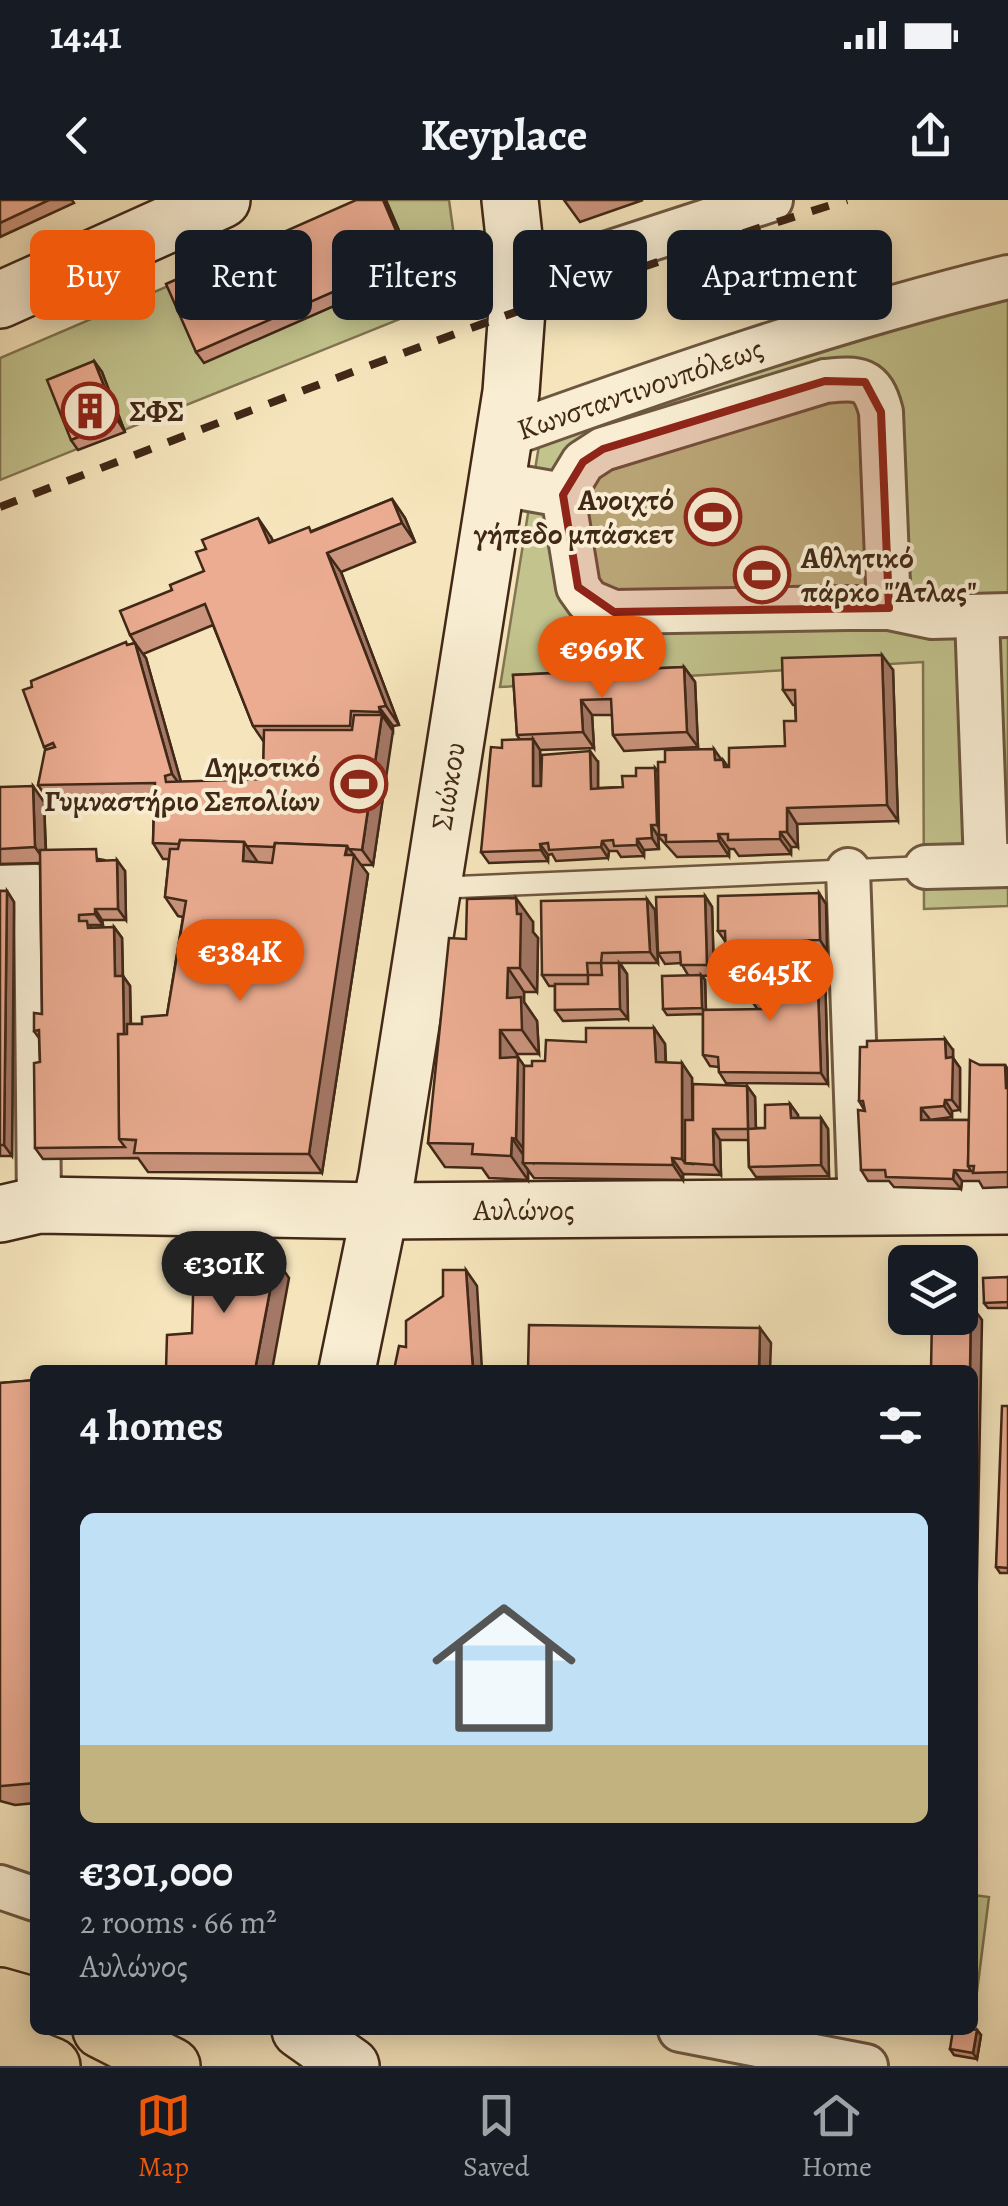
<!DOCTYPE html>
<meta charset="utf-8">
<style>
body{margin:0;font-family:Alegreya,serif;background:#242831;color:#f1f3f6;height:100vh;display:flex;flex-direction:column;font-size:38px;white-space:nowrap}
*{box-sizing:border-box;margin:0}
p{font-size:32px;color:#9ea1a6}
.icon{flex:none;width:55px;height:55px;fill:none;stroke:currentColor;stroke-width:2;stroke-linecap:round;stroke-linejoin:round}
.map{position:relative;flex:1;overflow:hidden}
.side{position:absolute;left:30px;top:1165px;width:948px;height:670px;display:flex;flex-direction:column;background:#171b24;border-radius:15px;box-shadow:0 5px 25px #0003}
.side>*{flex:none}
.top-card{position:absolute;left:30px;top:30px;width:950px;height:90px;display:flex;gap:20px}
.fabs{position:absolute;left:888px;top:1045px;display:grid;gap:20px}
.fabs a{display:grid;place-items:center;width:90px;height:90px;border-radius:15px;background:#171b24;box-shadow:0 5px 25px #0003;font-size:50px}
.price{position:absolute;translate:-50% -85px;padding:0 22px;border-radius:35px;background:#ea580c;color:#fff;font-size:32px;line-height:65px;filter:drop-shadow(0 2px 5px #0008)}
.price::after{content:'';position:absolute;left:50%;top:60px;width:30px;height:22px;margin-left:-15px;background:inherit;clip-path:polygon(0 0,100% 0,50% 100%)}
.price.selected{background:#222;color:#fff}
ul{padding:0;list-style:none}
li{display:grid;align-content:center;gap:20px;height:530px;padding:0 50px}
li+li{border-top:2px solid #363941}
li span{display:grid;place-items:center;height:310px;border-radius:15px;color:#555}
li>.icon{margin-inline-start:auto}
span .icon{width:180px;height:180px;fill:#fffc;stroke-width:1}
li b{font-size:42px}
h2{display:flex;justify-content:space-between;align-items:center;height:120px;padding:0 50px;font-size:42px}
.pill{padding:0 35px;border-radius:15px;background:#171b24;box-shadow:0 5px 25px #0003;font-size:35px;line-height:90px}
.pill.selected{background:#ea580c;color:#fff}
.status{display:flex;justify-content:space-between;align-items:center;height:70px;padding:0 50px;background:#171b24;direction:ltr}
.status svg{height:28px;fill:currentColor}
header{display:flex;justify-content:space-between;align-items:center;height:130px;padding:0 50px;background:#171b24;font-size:45px;font-weight:600}
.tab-bar{display:flex;justify-content:space-around;align-items:center;height:140px;border-top:2px solid #363941;background:#171b24;font-size:28px;color:#9ea1a6}
.tab-bar a{display:grid;justify-items:center;gap:5px}
.tab-bar .selected{color:#ea580c}
.map>svg:first-child{display:block}
.green{fill:#c2c38d;stroke:#827652;stroke-width:2.5}
.lines{fill:none;stroke-linecap:round;stroke-linejoin:round}
.lane-casing{stroke:#6e5740;stroke-width:25}
.street-casing{stroke:#6e5740;stroke-width:48}
.secondary-casing{stroke:#412817;stroke-width:60}
.highway-casing{stroke:#412817;stroke-width:60}
.lane{stroke:#f9eed3;stroke-width:20}
.street{stroke:#f9eed3;stroke-width:42}
.secondary{stroke:#f9eed3;stroke-width:55}
.highway{stroke:#f6e5bc;stroke-width:55}
.rail{stroke:#412817;stroke-width:8;stroke-dasharray:18 18;stroke-linecap:butt}
.wall{fill:#ca947d;stroke:#412817;stroke-width:2.5;fill-rule:evenodd}
.shaded-wall{fill:#a47866;stroke:#412817;stroke-width:2.5}
.building{fill:#ebac91;stroke:#412817;stroke-width:2.5}
.marked{fill:#8f2418;fill-opacity:0.2;stroke:#8f2418;stroke-width:8;stroke-linejoin:round}
.labels{text-anchor:middle;stroke-width:8;stroke-linejoin:round;paint-order:stroke}
.street-label{font-size:30px;fill:#412817;stroke:#f9eed3}
.poi-label{font-size:30px;font-weight:bold;fill:#412817;stroke:#f9eed3;text-anchor:start}
</style>
<div class="status"><b>14:41</b><svg viewBox="0 0 49 12"><path d="M0 12V9h3v3zM5 12V6h3v6zM10 12V3h3v9zM15 12V0h3v12zM26 1h20v11H26zM47 4h2v5h-2z"/></svg></div>
<header><svg class="icon" aria-label="back" viewBox="0 0 24 24"><path d="M15 5l-7 7 7 7"/></svg>Keyplace<svg class="icon" aria-label="share" viewBox="0 0 24 24"><path d="M12 15V3M7 8l5-5 5 5M5 13v7h14v-7"/></svg></header>
<div class="map">
<svg width="1008" height="1866" viewBox="0 0 1008 1866">
<rect width="100%" height="100%" fill="#f6e5bc"/>
<filter id="stains"><feTurbulence type="fractalNoise" baseFrequency=".002" numOctaves="4"/><feColorMatrix values="0 0 0 0 .2 0 0 0 0 .09 0 0 0 0 .02 0 0 0 .5 -.17"/></filter>
<radialGradient id="worn" r=".72"><stop offset=".6" stop-color="#630" stop-opacity="0"/><stop offset="1" stop-color="#630" stop-opacity=".3"/></radialGradient>
<g class="green">
<polygon points="369,0 449,0 462,94 0,280 0,158"/>
<polygon points="1008,95 1008,706 924,709 923,462 500,487 540,239"/>
<polygon points="973,1695 989,1697 973,1823 972,1695"/>
</g>
<g class="lines">
<g class="lane-casing">
<polyline id="lane" points="434,688 926,667"/>
</g>
<g class="street-casing">
<g id="street">
<polyline points="519,82 771,0"/>
<path d="M502,237C669,177 836,119 1008,77"/>
<polyline points="495,283 563,295 578,387 588,401 614,412 847,408 889,408 932,417 1008,415"/>
<path d="M563,295L583,262L603,249L825,181C858,178 872,176 881,212L889,408"/>
<polyline points="977,416 986,665"/>
<polyline points="926,667 1008,665"/>
<polyline points="848,670 860,1009"/>
<polyline points="0,687 36,686 39,1005"/>
<polyline points="0,1687 35,1699"/>
<polyline points="680,1830 866,1866"/>
</g>
</g>
<g class="secondary-casing">
<g id="secondary">
<polyline points="0,100 222,0"/>
<polyline points="0,1014 39,1005 380,1011 1008,1006"/>
<polyline points="347,1170 387,976 511,192 519,82 510,0"/>
<polyline points="300,1830 351,1866"/>
</g>
</g>
<g class="highway-casing">
<g id="highway">
<polyline points="0,1796 35,1806"/>
<polyline points="101,1830 172,1866"/>
<polyline points="0,1845 52,1866"/>
</g>
</g>
<use href="#lane" class="lane"/>
<use href="#street" class="street"/>
<use href="#secondary" class="secondary"/>
<use href="#highway" class="highway"/>
<path class="rail" d="M0,307C280,199 561,89 847,0"/>
</g>
<g class="wall">
<polygon points="0,0 72,0 74,3 0,37"/>
<polygon points="386,0 416,70 204,163 196,152"/>
<polygon points="564,0 643,0 580,22"/>
<polygon points="94,161 102,172 125,232 78,250 71,240"/>
<path d="M392,299L405,318L415,342L341,372L399,525L393,526L373,665H361L368,674L322,973L148,972L138,958L43,959L35,948L40,862L39,838L34,831L42,814L40,663L0,664V587L44,602L46,650L104,660L125,671L126,720H102L103,725H90L92,728L114,727L122,738L123,776L130,786L131,824H142L167,815L183,717L178,716L165,697L169,659H163L153,643L154,598L49,601L38,585L47,550L44,547L128,445L135,443L130,435L172,390L271,337L273,341L312,331ZM213,425L253,526L264,542L263,579L181,582L146,458L143,454Z"/>
<polygon points="684,467 695,482 698,547 624,551 613,535 612,515 592,515 594,548 540,550 541,586 598,562 598,588 623,587 636,576 655,568 658,572 723,560 728,567 785,546 796,521 795,505 793,505 783,490 893,470 898,621 797,624 798,647 791,647 791,654 739,656 734,649 729,649 729,656 677,657 658,636 659,649 644,650 644,656 621,657 617,651 609,651 608,658 556,661 552,654 548,655 548,661 489,663 481,652 502,548 520,540 517,535 513,475"/>
<polygon points="0,691 7,691 14,702 12,956 0,956"/>
<polygon points="705,696 712,707 714,775 702,776 705,780 706,810 758,810 752,801 751,768 733,768 726,758 725,741 718,731 826,704 827,751 766,752 767,762 825,772 828,884 726,883 719,872 719,867 710,866 703,855 703,814 667,815 663,809 688,775 681,763 665,764 658,753"/>
<polygon points="655,710 658,763 620,763 627,774 628,819 563,821 555,810 555,786 549,786 542,775"/>
<polygon points="533,722 533,732 538,738 537,792 524,792 524,802 537,821 539,854 517,854 517,857 524,866 532,866 545,861 586,842 654,828 665,844 666,862 692,878 692,920 747,886 755,897 756,928 765,928 790,904 798,915 798,918 821,918 828,929 829,976 756,977 749,967 748,940 720,940 721,975 683,974 683,980 534,978 528,970 528,980 489,978 482,968 445,967 428,943 466,739"/>
<polygon points="953,850 953,858 960,868 960,910 952,911 952,917 929,920 969,920 980,865 1005,865 1008,870 1008,987 983,988 979,981 962,981 961,989 894,987 889,981 868,981 861,970 865,911 859,901"/>
<polygon points="1008,1077 1008,1108 988,1108 984,1103"/>
<polygon points="35,1180 35,1603 15,1605 0,1601 0,1183"/>
<polygon points="1008,1206 1008,1373 1000,1373 996,1367"/>
<polygon points="977,1830 981,1835 977,1859 954,1855 950,1849"/>
</g>
<g class="shaded-wall">
<polygon points="383,0 386,1 416,70 408,59"/>
<polygon points="94,161 102,172 125,232 118,221"/>
<polygon points="392,299 405,318 415,342 402,323"/>
<polygon points="258,318 271,337 282,362 269,343"/>
<polygon points="327,353 341,372 399,525 386,506"/>
<polygon points="135,443 146,458 183,589 172,574"/>
<polygon points="882,455 893,470 898,621 887,605"/>
<polygon points="684,467 695,482 698,547 687,532"/>
<polygon points="581,500 592,515 594,548 583,532"/>
<polygon points="379,507 393,526 393,531 380,512"/>
<polygon points="382,515 393,531 373,665 362,650"/>
<polygon points="533,539 540,550 541,597 533,586"/>
<polygon points="714,549 723,562 723,560 734,575 715,560"/>
<polygon points="590,551 598,562 598,600 591,589"/>
<polygon points="655,568 662,578 665,636 657,625"/>
<polygon points="33,586 44,602 46,663 35,647"/>
<polygon points="787,608 797,624 798,647 787,632"/>
<polygon points="651,625 658,636 659,649 652,638"/>
<polygon points="780,632 791,647 791,654 780,639"/>
<polygon points="718,634 729,649 729,656 719,641"/>
<polygon points="637,639 644,650 644,656 637,645"/>
<polygon points="602,641 609,651 608,658 601,647"/>
<polygon points="244,642 257,661 256,680 243,661"/>
<polygon points="540,644 548,655 548,661 541,650"/>
<polygon points="347,646 368,674 322,973 309,954"/>
<polygon points="117,660 125,671 126,720 118,709"/>
<polygon points="7,691 14,702 12,956 4,945"/>
<polygon points="819,693 826,704 827,751 820,740"/>
<polygon points="705,696 712,707 714,775 707,765"/>
<polygon points="516,698 533,722 533,732 538,738 537,792 520,768"/>
<polygon points="647,699 655,710 658,763 650,752"/>
<polygon points="95,709 102,720 103,725 95,714"/>
<polygon points="114,727 122,738 123,787 115,776"/>
<polygon points="759,741 766,752 767,768 759,757"/>
<polygon points="817,761 825,772 828,884 821,873"/>
<polygon points="619,763 627,774 628,819 620,809"/>
<polygon points="508,768 524,792 524,802 537,821 539,854 522,830 507,798"/>
<polygon points="701,775 705,780 706,814 702,808"/>
<polygon points="123,776 130,786 132,940 125,939"/>
<polygon points="654,828 665,844 666,878 656,862"/>
<polygon points="500,830 517,854 517,882 500,858"/>
<polygon points="945,839 953,850 953,858 960,868 960,910 952,900 946,858"/>
<polygon points="518,857 535,881 533,962 516,939"/>
<polygon points="682,863 692,878 693,964 685,963 682,959"/>
<polygon points="1005,865 1008,870 1008,891 1006,888"/>
<polygon points="747,886 755,897 756,939 748,929"/>
<polygon points="945,900 952,911 952,917 944,906"/>
<polygon points="790,904 798,915 798,929 791,918"/>
<polygon points="921,908 929,918 928,930 921,920"/>
<polygon points="821,918 828,929 829,976 821,965"/>
<polygon points="713,929 720,940 721,975 714,965"/>
<polygon points="512,938 528,962 523,963 528,970 528,980 511,956"/>
<polygon points="672,958 683,974 683,980 673,965"/>
<polygon points="954,970 962,981 961,989 953,979"/>
<polygon points="276,1059 289,1078 272,1170 255,1170"/>
<polygon points="466,1070 477,1086 482,1170 473,1170"/>
<polygon points="971,1105 982,1120 972,1627 972,1170 970,1170"/>
<polygon points="760,1128 771,1143 770,1170 759,1170"/>
<polygon points="977,1830 981,1835 977,1859 973,1853"/>
</g>
<g class="building">
<polygon points="0,0 49,0 0,23"/>
<polygon points="356,0 383,0 408,59 196,152 166,84"/>
<polygon points="94,161 118,221 71,240 47,180"/>
<polygon points="392,299 402,323 327,353 386,506 379,507 380,512 351,511 350,526 253,526 205,404 130,435 120,411 172,390 170,385 204,371 196,352 206,349 202,340 258,318 269,343 309,327 311,332"/>
<polygon points="126,442 127,445 135,443 172,574 165,576 166,582 263,579 264,530 352,530 354,515 382,515 362,650 349,649 347,646 275,643 274,647 247,646 244,642 180,640 179,644 153,643 155,583 38,585 45,550 55,547 53,543 44,547 23,490 32,487 31,481"/>
<polygon points="882,455 887,605 787,608 787,632 780,632 780,639 728,640 728,634 718,634 719,641 666,642 666,635 659,635 658,562 665,562 665,550 714,549 715,560 723,560 724,567 729,567 729,548 785,546 784,521 796,521 795,490 783,490 782,458"/>
<polygon points="684,467 687,532 613,535 611,499 581,500 583,532 517,535 513,475"/>
<polygon points="533,539 533,586 541,586 542,555 590,551 591,589 623,587 622,576 636,576 636,568 655,568 657,625 651,625 652,638 637,639 637,645 614,646 613,640 602,641 601,647 549,650 548,643 540,644 541,650 481,652 491,547 502,548 502,540"/>
<polygon points="33,586 35,647 0,649 0,587"/>
<polygon points="180,640 244,642 243,661 272,663 275,643 347,646 345,655 354,655 309,954 134,953 136,940 119,939 118,834 127,834 127,824 142,824 142,817 167,815 186,701 165,697 170,649 178,649"/>
<polygon points="96,649 97,661 117,660 118,709 95,709 95,714 79,715 79,721 87,721 88,728 114,727 115,776 123,776 124,834 118,834 119,939 125,947 35,948 34,863 40,862 39,830 34,831 34,813 42,814 40,650"/>
<polygon points="0,691 7,691 4,945 0,945"/>
<polygon points="819,693 820,740 759,741 759,757 726,758 725,731 718,731 718,696"/>
<polygon points="705,696 707,765 681,765 680,752 658,753 656,697"/>
<polygon points="516,698 517,714 521,714 520,768 508,768 507,798 521,797 522,830 500,830 500,858 518,857 516,939 512,938 511,956 472,954 473,944 428,943 449,738 466,739 467,699"/>
<polygon points="647,699 650,752 602,753 601,763 587,763 588,775 602,775 601,763 619,763 620,809 555,810 555,784 588,784 588,775 542,775 541,701"/>
<polygon points="817,761 821,873 719,872 718,857 703,855 703,810 771,809 770,801 752,801 751,762"/>
<polygon points="701,775 702,808 663,809 662,776"/>
<polygon points="586,828 654,828 656,862 682,863 682,959 672,958 673,965 523,963 524,866 532,866 532,861 545,861 546,840 586,842"/>
<polygon points="945,839 946,858 953,857 952,900 945,900 944,906 921,908 921,920 969,920 968,966 971,971 954,970 953,979 886,977 885,970 861,970 858,910 865,911 863,901 859,901 860,847 867,847 867,841"/>
<polygon points="970,860 980,865 1005,865 1006,888 1008,888 1008,972 973,973 974,966 968,966"/>
<polygon points="693,884 747,886 748,929 713,929 714,965 685,963 685,920 693,920"/>
<polygon points="790,904 791,918 821,918 821,965 749,967 748,929 765,928 765,905"/>
<polygon points="276,1059 255,1170 159,1170 166,1169 167,1135 192,1133 194,1060"/>
<polygon points="443,1070 466,1070 473,1170 394,1170 399,1146 406,1147 406,1121 443,1096"/>
<polygon points="1008,1077 1008,1102 984,1103 983,1078"/>
<polygon points="960,1104 971,1105 970,1170 931,1170 932,1118 960,1118"/>
<polygon points="529,1125 760,1128 759,1170 528,1170"/>
<polygon points="35,1180 35,1583 2,1586 0,1586 0,1183"/>
<polygon points="1002,1206 1008,1206 1008,1368 996,1367"/>
<polygon points="972,1829 977,1830 973,1853 950,1849 953,1830"/>
</g>
<path class="marked" d="M825,181L865,182L881,212L889,408L614,412L578,387L563,295L583,262L603,249Z"/>
<defs>
<g id="building-ring" transform="scale(2.875)"><circle r="9.5" fill="#f9eed3" stroke="#8f2418" stroke-width="1.5"/><path d="M-4-6H4V6H1V3H-1V6H-4ZM-2.5-4.3h1.7v1.8h-1.7ZM.8-4.3h1.7v1.8H.8ZM-2.5-1h1.7V.8h-1.7ZM.8-1h1.7V.8H.8Z" fill="#8f2418"/></g>
<g id="stadium-ring" transform="scale(2.875)"><circle r="9.5" fill="#f9eed3" stroke="#8f2418" stroke-width="1.5"/><path d="M0-5a6.5 5 0 1 0 0 10a6.5 5 0 1 0 0-10ZM-3.5-1.8h7v3.6h-7Z" fill="#8f2418"/></g>
</defs>
<g fill-rule="evenodd">
<use href="#building-ring" x="90" y="211"/>
<use href="#stadium-ring" x="713" y="317"/>
<use href="#stadium-ring" x="762" y="375"/>
<use href="#stadium-ring" x="359" y="584"/>
</g>
<g class="labels">
<g class="street-label">
<text transform="translate(640 189) rotate(-19)" y="10">Κωνσταντινουπόλεως</text>
<text transform="translate(448 586) rotate(-81)" y="10">Σιώκου</text>
<text x="524" y="1020">Αυλώνος</text>
</g>
<g class="poi-label">
<text x="129" y="221">ΣΦΣ</text>
<text x="674" y="310" text-anchor="end">Ανοιχτό<tspan x="674" dy="34">γήπεδο μπάσκετ</tspan></text>
<text x="801" y="368">Αθλητικό<tspan x="801" dy="34">πάρκο "Άτλας"</tspan></text>
<text x="320" y="577" text-anchor="end">Δημοτικό<tspan x="320" dy="34">Γυμναστήριο Σεπολίων</tspan></text>
</g>
</g>
<rect width="100%" height="100%" filter="url(#stains)"/>
<rect width="100%" height="100%" fill="url(#worn)"/>
</svg>
<div class="fabs">
<a><svg class="icon" aria-label="layers" viewBox="0 0 24 24"><path d="M12 4l9 5-9 5-9-5zM3 14l9 5 9-5"/></svg></a>
</div>
<b class="price" style="left:602px;top:501px">€969K</b>
<b class="price" style="left:240px;top:804px">€384K</b>
<b class="price" style="left:770px;top:824px">€645K</b>
<b class="price selected" style="left:224px;top:1116px">€301K</b>
<div class="top-card">
<a class="pill selected">Buy</a>
<a class="pill">Rent</a>
<a class="pill">Filters</a>
<a class="pill">New</a>
<a class="pill">Apartment</a>
</div>
<section class="side">
<h2>4 homes<svg class="icon" aria-label="filters" viewBox="0 0 24 24"><path d="M4 7h16M4 17h16"/><circle cx="9" cy="7" r="2"/><circle cx="15" cy="17" r="2"/></svg></h2>
<ul>
<li><span style="background:linear-gradient(#bfe0f5 75%,#c2b280 0)"><svg class="icon" aria-label="home" viewBox="0 0 24 24"><path d="M3 11l9-7 9 7M6 9v11h12V9"/></svg></span><div><b>€301,000</b><p>2 rooms · 66 m²</p><p>Αυλώνος</p></div></li>
</ul>
</section>
</div>
<nav class="tab-bar">
<a class="selected"><svg class="icon" aria-label="map" viewBox="0 0 24 24"><path d="M3 6l6-2 6 2 6-2v14l-6 2-6-2-6 2zM9 4v14M15 6v14"/></svg>Map</a>
<a><svg class="icon" aria-label="saved" viewBox="0 0 24 24"><path d="M7 4h10v16l-5-4-5 4z"/></svg>Saved</a>
<a><svg class="icon" aria-label="home" viewBox="0 0 24 24"><path d="M3 11l9-7 9 7M6 9v11h12V9"/></svg>Home</a>
</nav>
